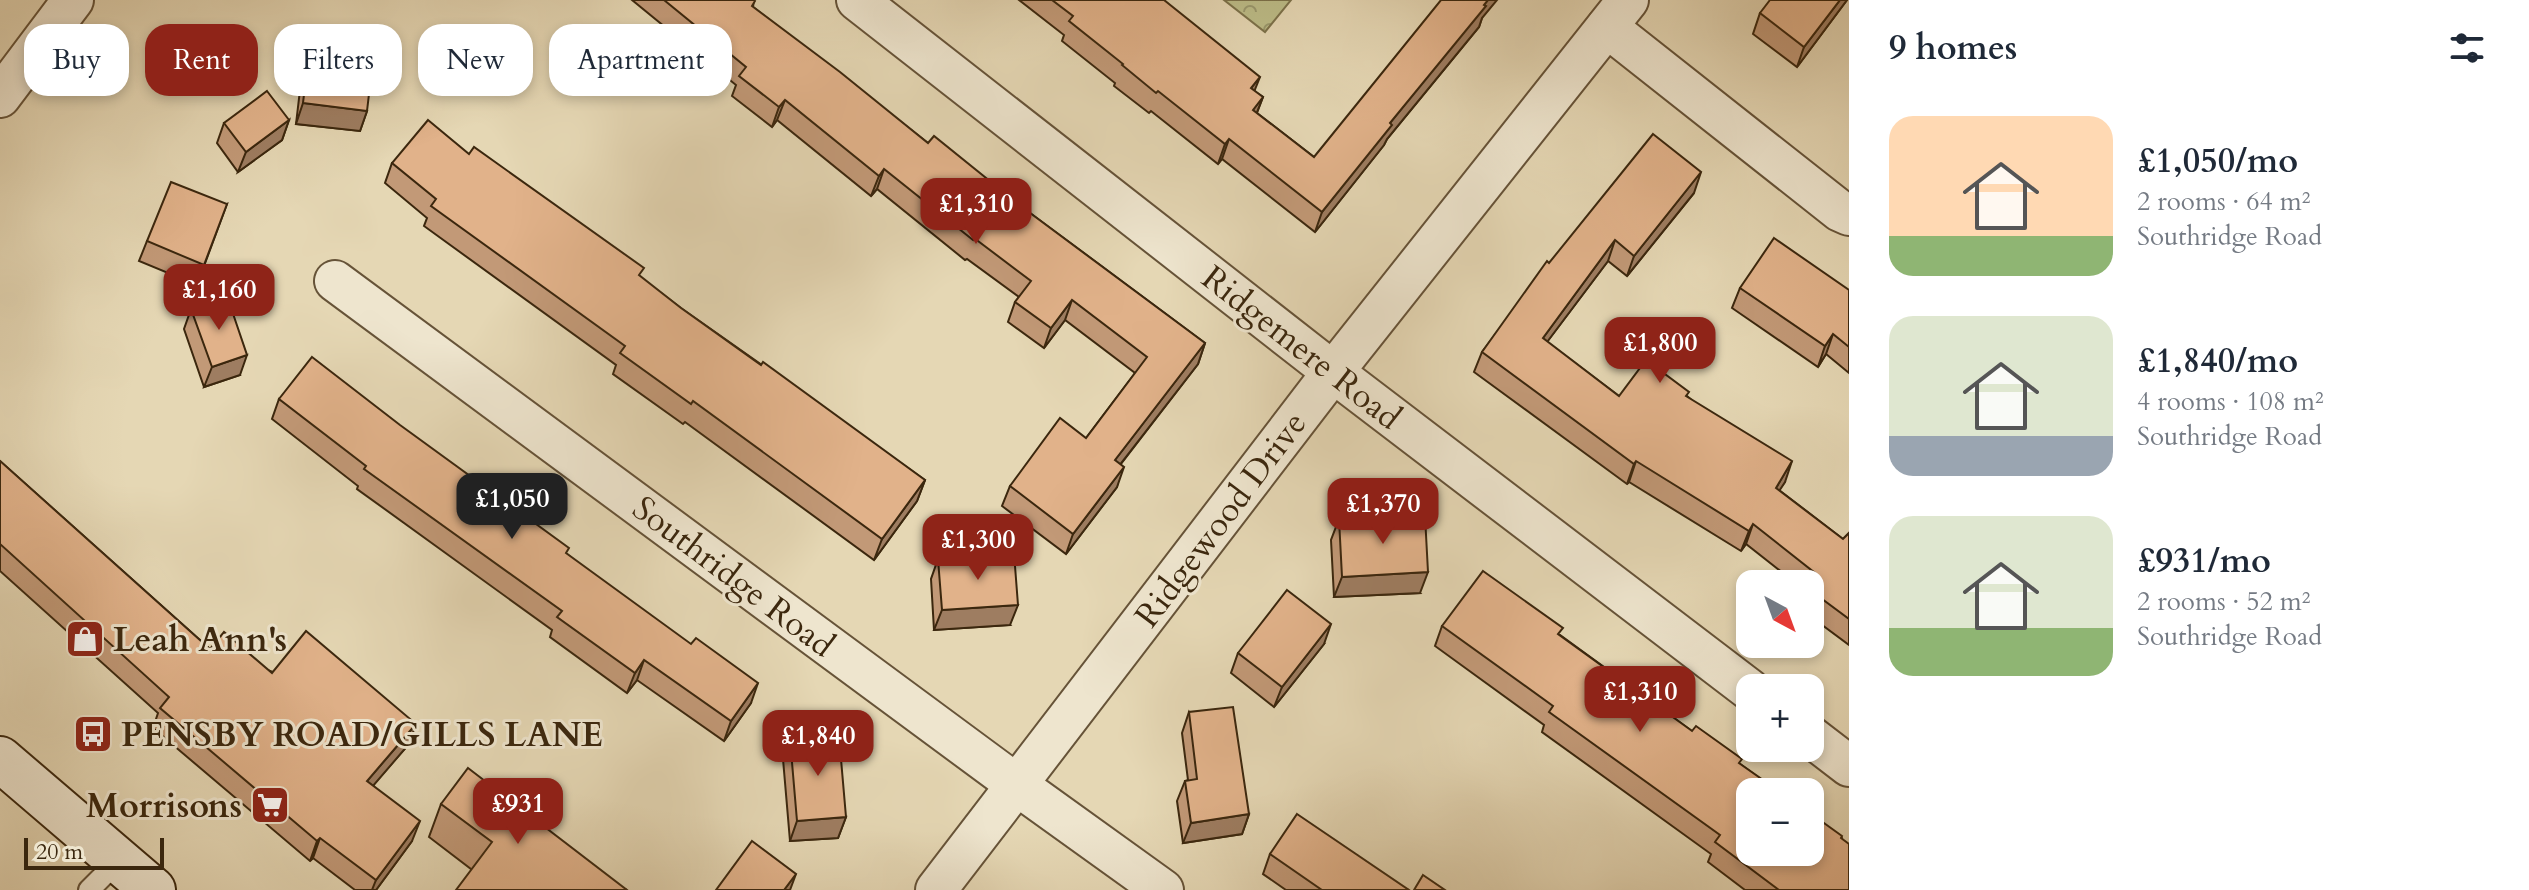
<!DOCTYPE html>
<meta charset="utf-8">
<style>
body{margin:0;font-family:Cardo,serif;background:#f2f2f3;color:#1f2937;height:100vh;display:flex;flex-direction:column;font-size:30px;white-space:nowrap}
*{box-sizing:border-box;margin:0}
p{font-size:26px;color:#747a83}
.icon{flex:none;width:44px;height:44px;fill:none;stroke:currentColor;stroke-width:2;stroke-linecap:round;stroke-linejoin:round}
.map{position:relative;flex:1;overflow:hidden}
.details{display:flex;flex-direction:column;background:#fff;width:680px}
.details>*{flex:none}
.guide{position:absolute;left:24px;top:24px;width:760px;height:72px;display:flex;gap:16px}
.needle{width:52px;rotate:139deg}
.buttons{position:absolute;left:1736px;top:570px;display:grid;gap:16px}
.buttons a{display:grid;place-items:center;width:88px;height:88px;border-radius:16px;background:#fff;box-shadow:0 4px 12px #0003;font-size:40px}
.scale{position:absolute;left:24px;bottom:20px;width:140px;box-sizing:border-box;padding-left:8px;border:4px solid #3b270e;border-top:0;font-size:22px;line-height:28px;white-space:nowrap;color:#3b270e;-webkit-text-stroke:6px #eee5ce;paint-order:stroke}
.price{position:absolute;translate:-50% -68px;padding:0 18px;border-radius:16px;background:#8f2418;color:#fff;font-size:26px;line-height:52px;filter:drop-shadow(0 2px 4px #0008)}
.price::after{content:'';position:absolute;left:50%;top:48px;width:24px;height:18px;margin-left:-12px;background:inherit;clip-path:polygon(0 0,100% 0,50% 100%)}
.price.on{background:#222;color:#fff}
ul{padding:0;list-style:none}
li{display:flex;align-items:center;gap:24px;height:200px;padding:0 40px}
li span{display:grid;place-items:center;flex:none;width:224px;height:160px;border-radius:24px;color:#555}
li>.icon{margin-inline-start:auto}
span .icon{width:96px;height:96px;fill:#fffc;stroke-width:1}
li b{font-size:34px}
h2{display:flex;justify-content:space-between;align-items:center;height:96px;padding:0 40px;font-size:34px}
.chip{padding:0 28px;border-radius:24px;background:#fff;box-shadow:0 4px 12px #0003;font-size:28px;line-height:72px}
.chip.on{background:#8f2418;color:#fff}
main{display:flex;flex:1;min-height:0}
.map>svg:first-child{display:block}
.park{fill:url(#park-crowns);stroke:#7c724b;stroke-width:2}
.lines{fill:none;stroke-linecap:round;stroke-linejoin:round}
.lane-casing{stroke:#665338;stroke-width:24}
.street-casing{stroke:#665338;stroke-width:44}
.secondary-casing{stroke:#3b270e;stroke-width:48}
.lane{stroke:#eee5ce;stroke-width:20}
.street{stroke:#eee5ce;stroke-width:40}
.secondary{stroke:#eee5ce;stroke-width:44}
.wall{fill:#c29977;stroke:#3b270e;stroke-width:2}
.shaded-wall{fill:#9e7d61;stroke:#3b270e;stroke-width:2}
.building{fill:#e1b28a;stroke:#3b270e;stroke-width:2}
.labels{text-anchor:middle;stroke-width:6;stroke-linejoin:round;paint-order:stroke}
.street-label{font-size:34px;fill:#3b270e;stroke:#eee5ce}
.poi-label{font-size:34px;font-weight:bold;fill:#3b270e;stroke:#eee5ce;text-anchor:start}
</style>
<main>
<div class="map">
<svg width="1849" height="890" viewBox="0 0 1849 890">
<defs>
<pattern id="park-crowns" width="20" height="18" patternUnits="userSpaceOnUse" patternTransform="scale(2)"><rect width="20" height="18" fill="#bcbc88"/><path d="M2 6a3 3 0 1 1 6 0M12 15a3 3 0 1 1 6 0" fill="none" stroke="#9a996e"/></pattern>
</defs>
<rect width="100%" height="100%" fill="#e5d7b4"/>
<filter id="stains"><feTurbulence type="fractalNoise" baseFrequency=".0025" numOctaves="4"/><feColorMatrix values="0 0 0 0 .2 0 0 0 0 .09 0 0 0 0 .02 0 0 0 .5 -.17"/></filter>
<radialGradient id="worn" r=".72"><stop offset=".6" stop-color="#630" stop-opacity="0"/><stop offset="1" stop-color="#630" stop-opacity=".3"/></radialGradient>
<polygon class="park" points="1224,0 1291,0 1265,32"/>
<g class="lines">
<g class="lane-casing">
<polyline id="lane" points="89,890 118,861"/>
</g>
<g class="street-casing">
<g id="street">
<polyline points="857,0 1333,372 1750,690"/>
<polyline points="1607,27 1840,211 1849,215"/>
<polyline points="0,97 73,0"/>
<polyline points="335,281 1017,785 1163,890"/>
<polyline points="1810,736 1849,766"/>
<polyline points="936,890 1333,372 1628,0"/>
</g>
</g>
<g class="secondary-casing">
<polyline id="secondary" points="0,759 153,890"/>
</g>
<use href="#lane" class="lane"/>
<use href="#street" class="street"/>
<use href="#secondary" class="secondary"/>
</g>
<g class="wall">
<polygon points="632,0 754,0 753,7 928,143 1022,207 1205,343 1198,364 1121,464 1117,487 1066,554 1002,506 1010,486 1086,438 1135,373 1065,320 1044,348 1008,322 1015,302 1019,297 967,259 965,260 877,189 871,196 777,120 772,127 732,96 736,85"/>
<polygon points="1019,0 1164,0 1254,91 1263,97 1257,113 1314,157 1482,18 1479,27 1387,139 1384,145 1315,232 1222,159 1218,164 1151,111 1149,113 1114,86 1115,83 1062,41 1064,35"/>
<polygon points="1847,0 1797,67 1753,34 1760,13"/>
<polygon points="309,53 367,111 360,131 296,124 302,73"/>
<polygon points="289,120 282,140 238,172 217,143 224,123"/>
<polygon points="469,154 640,277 681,308 925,480 917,501 874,560 685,422 683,424 613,374 616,365 424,226 427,218 385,183 392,163"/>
<polygon points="1694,193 1627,276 1608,261 1547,342 1619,396 1687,396 1785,482 1779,490 1843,539 1849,533 1849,645 1810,616 1810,584 1797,584 1746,544 1741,551 1629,482 1627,484 1474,372 1482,352 1549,263"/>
<polygon points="227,204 197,285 139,261 147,241"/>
<polygon points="1740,288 1849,290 1849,373 1826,354 1818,367 1732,308"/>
<polygon points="191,309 240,375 204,387 184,329"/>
<polygon points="279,399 567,554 751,703 724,741 637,680 627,693 550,637 552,630 357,489 358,486 272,419"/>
<polygon points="0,461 210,649 416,724 409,744 373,785 412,841 376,890 355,890 313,858 310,861 153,728 158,713 0,571"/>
<polygon points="1339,519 1420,593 1334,597 1331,540"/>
<polygon points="938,559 1010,625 934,630 931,579"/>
<polygon points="1442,626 1560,635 1692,731 1740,764 1842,838 1849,890 1745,890 1708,862 1711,854 1542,732 1544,725 1435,646"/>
<polygon points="1324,644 1274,707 1231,673 1238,653"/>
<polygon points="1189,712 1249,814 1242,834 1183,843 1177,801 1185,781 1188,780 1182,733"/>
<polygon points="790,739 846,817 838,838 790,841 783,759"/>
<polygon points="441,804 627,890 471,869 429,837"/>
<polygon points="1270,854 1409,890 1286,890 1263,874"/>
</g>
<g class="shaded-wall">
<polygon points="1488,0 1497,0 1482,18 1479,27 1387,139 1384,145 1315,232 1322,212 1390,123"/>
<polygon points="1840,0 1847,0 1797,67 1804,47"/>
<polygon points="1260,77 1252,97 1251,88"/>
<polygon points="1263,97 1255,117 1253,110"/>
<polygon points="785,100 777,120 772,127 779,107"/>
<polygon points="303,103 367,111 360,131 296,124"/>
<polygon points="289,120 282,140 238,172 246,152"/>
<polygon points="1229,139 1222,159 1218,164 1225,144"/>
<polygon points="884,169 877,189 871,196 879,176"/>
<polygon points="1701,172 1694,193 1627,276 1634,256"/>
<polygon points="1615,240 1608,261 1535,358 1543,338"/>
<polygon points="1072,300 1065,320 1044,348 1051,328"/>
<polygon points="1833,334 1826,354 1818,367 1825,346"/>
<polygon points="1205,343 1198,364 1108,480 1115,460"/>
<polygon points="247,355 240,375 204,387 212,367"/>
<polygon points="1636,461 1629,482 1627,484 1634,464"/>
<polygon points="1792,461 1785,482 1768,508 1776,488"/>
<polygon points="1124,467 1117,487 1066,554 1073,534"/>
<polygon points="925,480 917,501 874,560 882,539"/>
<polygon points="1753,524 1746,544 1741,551 1749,531"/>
<polygon points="1428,572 1420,593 1334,597 1342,577"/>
<polygon points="1018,605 1010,625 934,630 942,610"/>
<polygon points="1331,624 1324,644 1274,707 1282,687"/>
<polygon points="644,660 637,680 627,693 635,673"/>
<polygon points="758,683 751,703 724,741 731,721"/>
<polygon points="416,724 409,744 360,801 367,781"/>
<polygon points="1249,814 1242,834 1183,843 1191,823"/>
<polygon points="846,817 838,838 790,841 797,821"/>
<polygon points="420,821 412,841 376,890 372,890 376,880"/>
<polygon points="320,838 313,858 310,861 317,841"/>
<polygon points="796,874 790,890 784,890"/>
</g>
<g class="building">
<polygon points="664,0 754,0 755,1 752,6 840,72 928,143 934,136 1022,207 1205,343 1115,460 1124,467 1073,534 1010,486 1060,418 1086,438 1147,357 1072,300 1051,328 1015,302 1031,281 974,238 973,240 884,169 879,176 785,100 779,107 739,76 746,67"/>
<polygon points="1052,0 1164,0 1260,77 1251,88 1263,97 1253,110 1314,157 1441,0 1488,0 1484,5 1486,6 1390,123 1392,125 1322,212 1229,139 1225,144 1158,91 1156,93 1122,65 1123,64 1069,21 1073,16"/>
<polygon points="1770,0 1840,0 1804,47 1760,13"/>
<polygon points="309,53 373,60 367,111 303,103"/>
<polygon points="267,91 289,120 246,152 224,123"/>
<polygon points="428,120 469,154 474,147 644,268 639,275 681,308 761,365 763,362 925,480 882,539 693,401 691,404 620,353 625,346 431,206 436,199 392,163"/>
<polygon points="1653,134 1701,172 1634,256 1615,240 1543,338 1619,396 1646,360 1689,392 1686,396 1792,461 1776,488 1843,539 1849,533 1849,619 1810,590 1810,584 1806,584 1815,573 1753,524 1749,531 1636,461 1634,464 1482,352 1547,261 1549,263"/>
<polygon points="171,182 227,204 204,265 147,241"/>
<polygon points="1774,238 1849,290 1849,347 1833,334 1825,346 1740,288"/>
<polygon points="227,296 247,355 212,367 191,309"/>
<polygon points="312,357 400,425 569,548 566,553 691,644 696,638 758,683 731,721 644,660 635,673 557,617 562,611 364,469 366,466 279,399"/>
<polygon points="0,461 210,649 224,632 272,673 306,631 416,724 367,781 420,821 376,880 320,838 317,841 160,708 169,697 0,544"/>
<polygon points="1425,516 1428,572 1342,577 1339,519"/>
<polygon points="1014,553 1018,605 942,610 938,559"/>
<polygon points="1483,571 1563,628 1558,634 1692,731 1696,726 1742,759 1739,763 1780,792 1750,792 1750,852 1810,852 1810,813 1842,836 1841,838 1849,844 1849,890 1779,890 1715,842 1720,835 1549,712 1553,706 1442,626"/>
<polygon points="1287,590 1331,624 1282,687 1238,653"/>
<polygon points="1233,707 1249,814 1191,823 1185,781 1197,779 1189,712"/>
<polygon points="839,736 846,817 797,821 790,739"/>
<polygon points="468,768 627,890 456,890 492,842 441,804"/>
<polygon points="1297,814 1409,890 1322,890 1270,854"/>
<polygon points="752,841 796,874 784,890 716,890"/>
<polygon points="1423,875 1445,890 1414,890"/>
</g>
<defs>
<g id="shop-square" transform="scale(2)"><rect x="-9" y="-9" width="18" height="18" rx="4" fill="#8f2418" stroke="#eee5ce"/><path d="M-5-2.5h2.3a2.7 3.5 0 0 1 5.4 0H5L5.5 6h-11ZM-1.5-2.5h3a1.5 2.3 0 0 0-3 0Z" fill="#fff"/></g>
<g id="bus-square" transform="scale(2)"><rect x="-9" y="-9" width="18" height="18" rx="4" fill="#8f2418" stroke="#eee5ce"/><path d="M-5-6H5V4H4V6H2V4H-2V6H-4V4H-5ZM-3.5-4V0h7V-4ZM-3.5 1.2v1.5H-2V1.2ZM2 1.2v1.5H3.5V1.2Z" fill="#fff"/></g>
<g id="supermarket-square" transform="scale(2)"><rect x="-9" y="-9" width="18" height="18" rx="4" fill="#8f2418" stroke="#eee5ce"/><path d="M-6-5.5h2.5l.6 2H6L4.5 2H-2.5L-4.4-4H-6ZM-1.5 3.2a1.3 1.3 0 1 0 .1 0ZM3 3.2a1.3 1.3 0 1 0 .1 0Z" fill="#fff"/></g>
</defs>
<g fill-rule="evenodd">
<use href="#shop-square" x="85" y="639"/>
<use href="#bus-square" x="93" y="734"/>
<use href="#supermarket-square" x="270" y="805"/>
</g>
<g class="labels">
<g class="street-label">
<text transform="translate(1302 347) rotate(38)" y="12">Ridgemere Road</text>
<text transform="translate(1220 519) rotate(-53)" y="12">Ridgewood Drive</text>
<text transform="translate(734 576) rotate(37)" y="12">Southridge Road</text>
</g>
<g class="poi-label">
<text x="113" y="651">Leah Ann's</text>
<text x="121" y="746">PENSBY ROAD/GILLS LANE</text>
<text x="242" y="817" text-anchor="end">Morrisons</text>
</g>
</g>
<rect width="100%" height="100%" filter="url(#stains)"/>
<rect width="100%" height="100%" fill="url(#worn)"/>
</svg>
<div class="buttons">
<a><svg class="needle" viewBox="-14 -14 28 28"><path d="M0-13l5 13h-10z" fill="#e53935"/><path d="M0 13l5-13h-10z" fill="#747a83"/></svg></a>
<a>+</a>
<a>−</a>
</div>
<div class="scale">20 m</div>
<b class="price" style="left:976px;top:246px">£1,310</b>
<b class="price" style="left:219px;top:332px">£1,160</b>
<b class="price" style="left:1660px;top:385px">£1,800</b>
<b class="price on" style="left:512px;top:541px">£1,050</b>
<b class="price" style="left:1383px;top:546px">£1,370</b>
<b class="price" style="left:978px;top:582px">£1,300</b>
<b class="price" style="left:1640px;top:734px">£1,310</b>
<b class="price" style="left:818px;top:778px">£1,840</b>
<b class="price" style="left:518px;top:846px">£931</b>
<div class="guide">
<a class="chip">Buy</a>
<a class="chip on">Rent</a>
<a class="chip">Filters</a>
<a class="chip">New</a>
<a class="chip">Apartment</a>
</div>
</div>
<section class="details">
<h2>9 homes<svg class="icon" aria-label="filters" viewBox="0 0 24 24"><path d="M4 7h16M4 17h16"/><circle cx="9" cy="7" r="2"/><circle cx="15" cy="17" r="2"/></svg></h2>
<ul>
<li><span style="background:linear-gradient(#ffd9b3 75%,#8fb573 0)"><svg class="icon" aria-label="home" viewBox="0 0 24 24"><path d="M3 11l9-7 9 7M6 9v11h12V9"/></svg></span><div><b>£1,050/mo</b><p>2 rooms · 64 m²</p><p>Southridge Road</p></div></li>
<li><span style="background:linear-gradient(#dfe7d0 75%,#9aa5b1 0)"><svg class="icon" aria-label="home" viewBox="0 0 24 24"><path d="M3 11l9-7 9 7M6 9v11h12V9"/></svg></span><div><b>£1,840/mo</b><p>4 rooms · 108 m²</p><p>Southridge Road</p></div></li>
<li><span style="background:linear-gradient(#dfe7d0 70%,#8fb573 0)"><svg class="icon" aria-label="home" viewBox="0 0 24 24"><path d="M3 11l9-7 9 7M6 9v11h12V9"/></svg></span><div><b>£931/mo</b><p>2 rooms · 52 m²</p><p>Southridge Road</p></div></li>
</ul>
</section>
</main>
